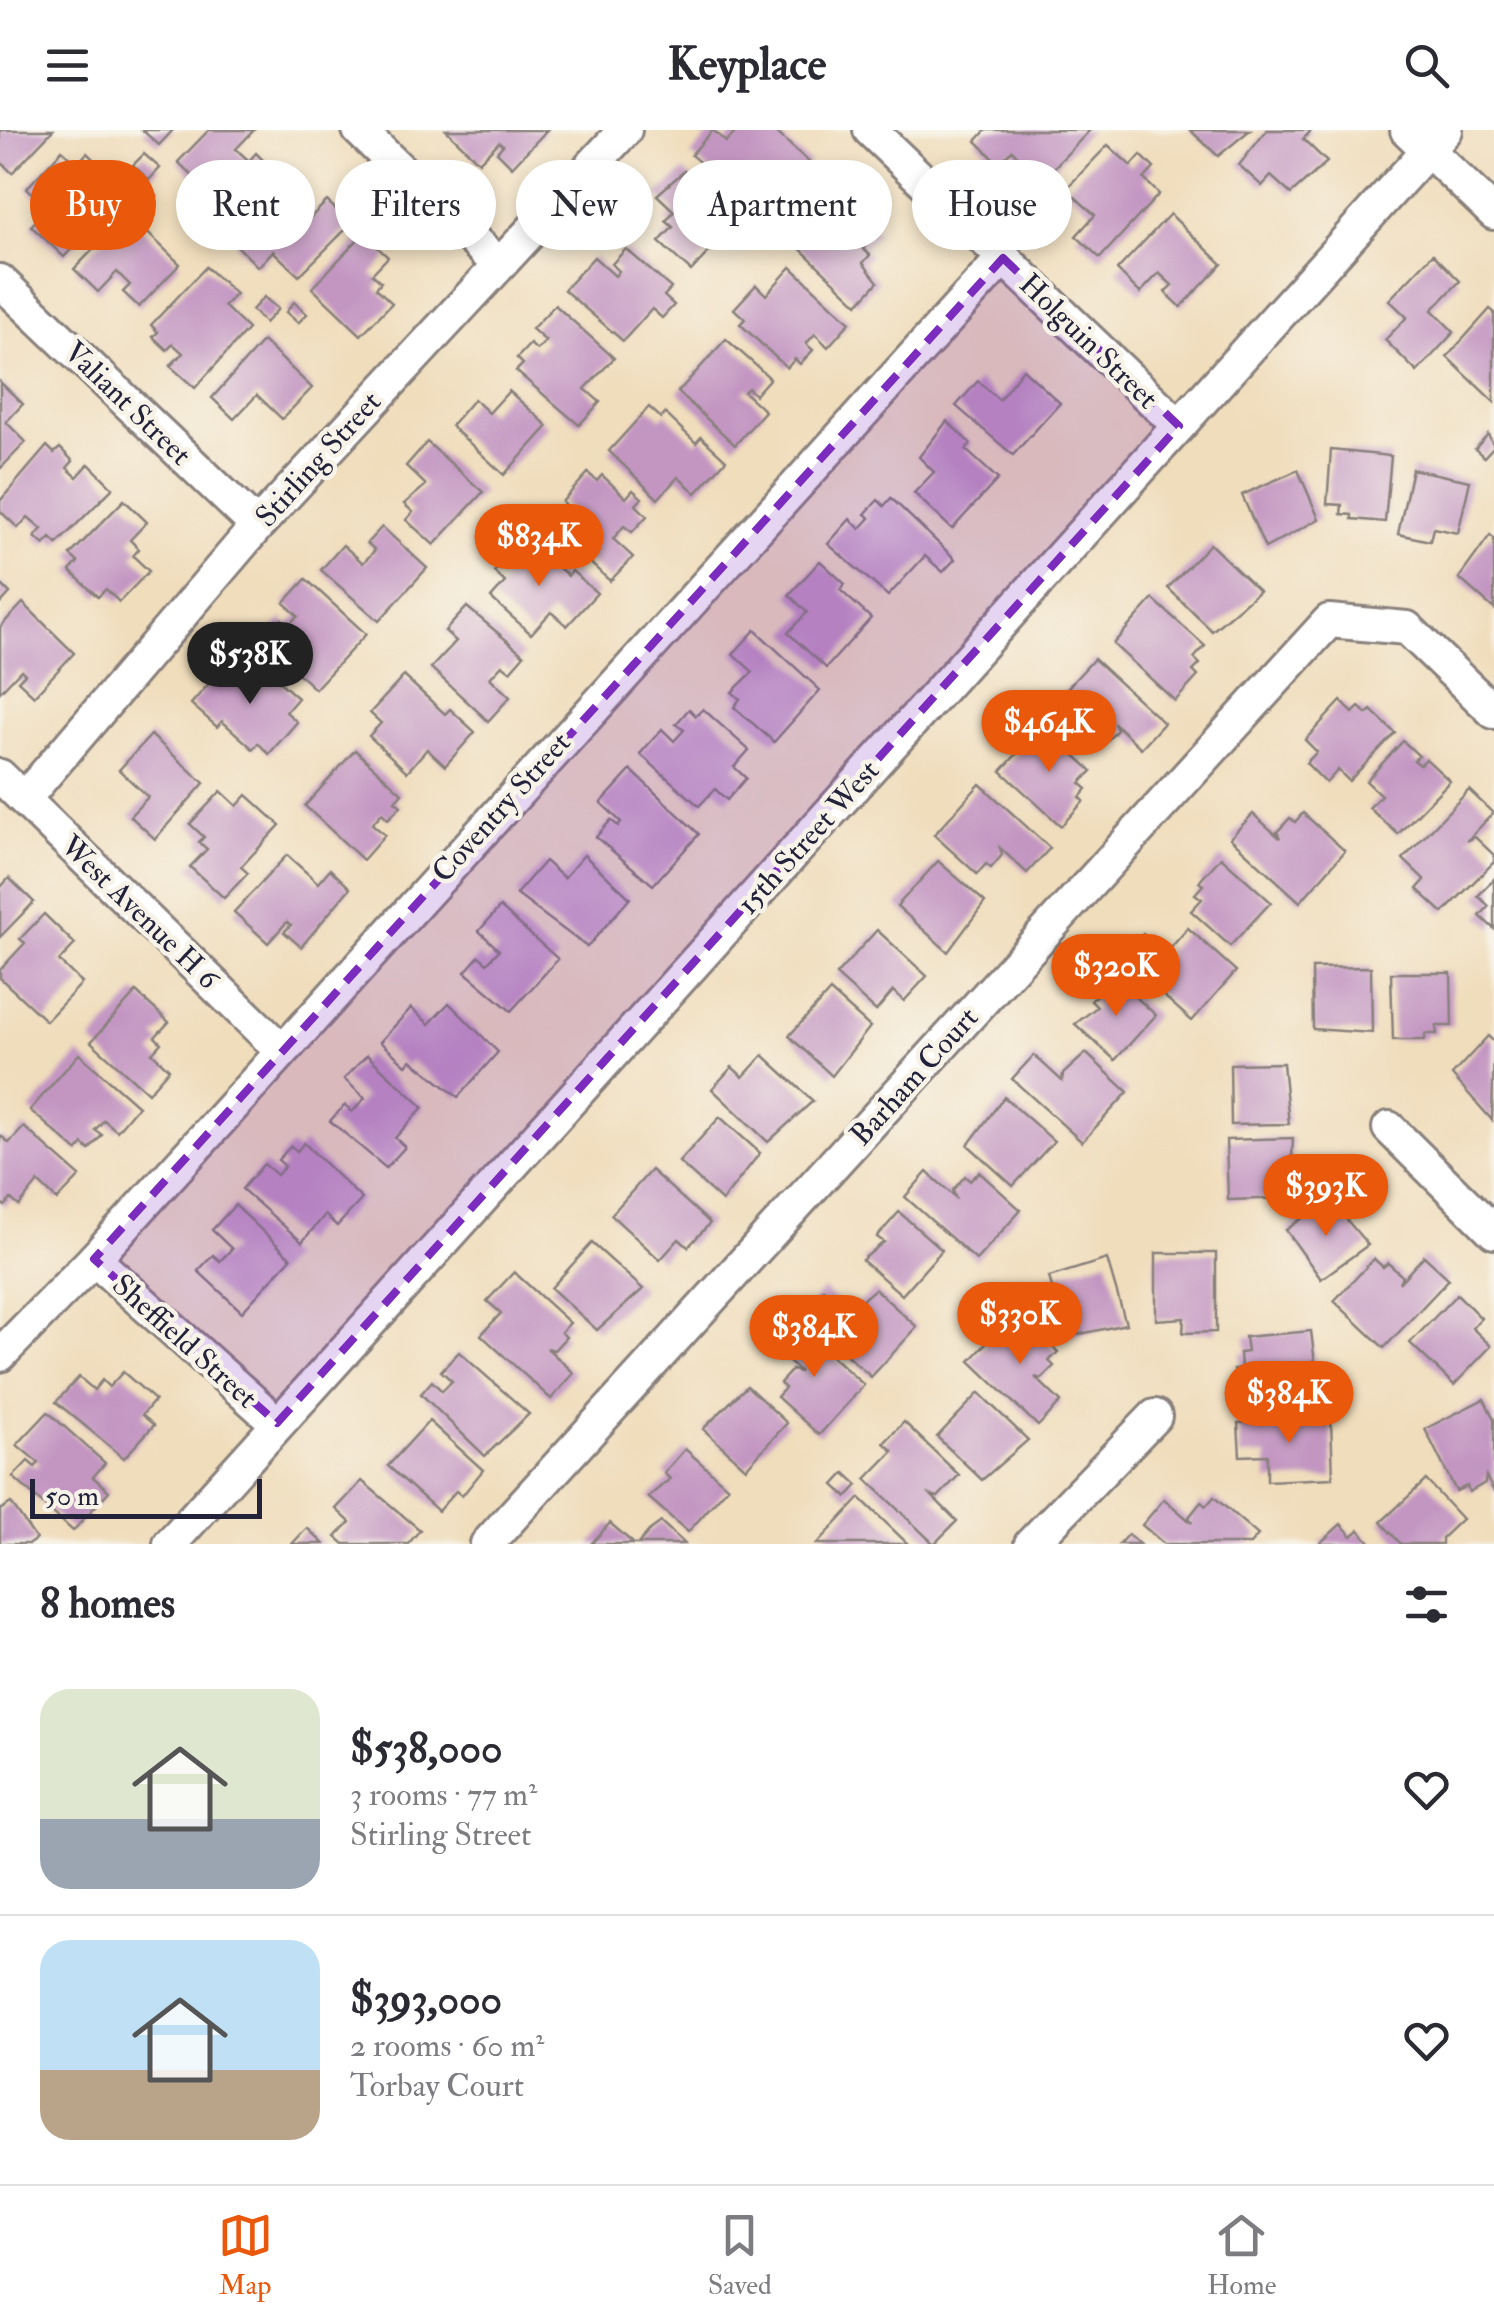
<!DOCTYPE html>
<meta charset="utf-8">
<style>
body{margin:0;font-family:"IM FELL Double Pica",serif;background:#f7f7f7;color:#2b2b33;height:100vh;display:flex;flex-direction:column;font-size:38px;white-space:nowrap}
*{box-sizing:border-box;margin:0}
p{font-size:32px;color:#7c7c81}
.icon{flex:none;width:55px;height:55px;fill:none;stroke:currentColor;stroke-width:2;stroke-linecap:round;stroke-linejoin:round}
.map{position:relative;height:1414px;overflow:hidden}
.details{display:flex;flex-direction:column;background:#fff;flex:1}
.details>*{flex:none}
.top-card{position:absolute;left:30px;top:30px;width:1435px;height:90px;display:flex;gap:20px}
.scale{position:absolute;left:30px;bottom:25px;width:232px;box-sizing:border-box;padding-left:10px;border:5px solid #22223b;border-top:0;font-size:28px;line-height:35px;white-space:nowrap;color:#22223b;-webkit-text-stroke:8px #f7f3e8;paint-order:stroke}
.price{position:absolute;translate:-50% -85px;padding:0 22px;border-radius:35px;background:#ea580c;color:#fff;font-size:32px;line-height:65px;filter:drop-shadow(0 2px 5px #0008)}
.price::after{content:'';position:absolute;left:50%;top:60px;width:30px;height:22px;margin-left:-15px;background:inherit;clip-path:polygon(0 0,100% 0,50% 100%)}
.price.on{background:#222;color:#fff}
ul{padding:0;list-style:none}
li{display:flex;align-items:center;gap:30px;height:250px;padding:0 40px}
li+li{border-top:2px solid #e1e1e2}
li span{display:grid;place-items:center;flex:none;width:280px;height:200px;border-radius:30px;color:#555}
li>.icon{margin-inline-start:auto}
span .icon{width:120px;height:120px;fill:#fffc;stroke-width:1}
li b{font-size:42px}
h2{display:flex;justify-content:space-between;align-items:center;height:120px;padding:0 40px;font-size:42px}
.tag{padding:0 35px;border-radius:45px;background:#fff;box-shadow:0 5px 15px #0003;font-size:35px;line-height:90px}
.tag.on{background:#ea580c;color:#fff}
header{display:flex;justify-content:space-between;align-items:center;height:130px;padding:0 40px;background:#fff;font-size:45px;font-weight:700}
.menu{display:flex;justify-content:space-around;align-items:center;height:140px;border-top:2px solid #e1e1e2;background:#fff;font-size:28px;color:#7c7c81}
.menu a{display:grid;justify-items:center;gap:5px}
.menu .on{color:#ea580c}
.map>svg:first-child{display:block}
.building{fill:#c396c2}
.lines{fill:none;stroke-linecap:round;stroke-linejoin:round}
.minor-casing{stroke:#89807c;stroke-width:38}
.minor{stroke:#fff;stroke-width:32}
.marked{fill:#7b2cbf;fill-opacity:0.2;stroke:#7b2cbf;stroke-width:8;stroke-dasharray:20 12;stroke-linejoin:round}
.labels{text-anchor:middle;stroke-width:9;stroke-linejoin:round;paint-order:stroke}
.street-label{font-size:30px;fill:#22223b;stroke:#f7f3e8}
</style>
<header><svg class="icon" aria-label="menu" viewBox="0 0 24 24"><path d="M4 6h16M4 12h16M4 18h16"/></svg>Keyplace<svg class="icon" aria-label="search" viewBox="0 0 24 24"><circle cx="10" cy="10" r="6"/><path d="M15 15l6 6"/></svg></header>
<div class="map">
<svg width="1494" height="1414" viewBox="0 0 1494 1414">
<rect width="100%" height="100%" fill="#f7f3e8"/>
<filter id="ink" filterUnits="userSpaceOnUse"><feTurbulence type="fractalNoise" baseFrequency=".01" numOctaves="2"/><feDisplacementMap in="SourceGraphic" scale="20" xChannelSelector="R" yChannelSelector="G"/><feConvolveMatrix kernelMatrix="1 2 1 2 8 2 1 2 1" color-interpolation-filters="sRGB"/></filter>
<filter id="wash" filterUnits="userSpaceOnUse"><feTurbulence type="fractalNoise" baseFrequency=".0048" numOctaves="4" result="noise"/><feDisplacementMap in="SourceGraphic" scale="40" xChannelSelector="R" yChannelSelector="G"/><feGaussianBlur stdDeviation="2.25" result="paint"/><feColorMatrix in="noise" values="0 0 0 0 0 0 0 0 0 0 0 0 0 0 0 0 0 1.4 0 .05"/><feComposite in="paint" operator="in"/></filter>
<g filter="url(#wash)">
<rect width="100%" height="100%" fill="#f0ddbc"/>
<g id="blocks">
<g class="building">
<polygon points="0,0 53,0 12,43 0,31"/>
<polygon points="142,0 173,0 159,15"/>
<polygon points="209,0 254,0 236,19 249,31 256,23 272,39 230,82 178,32"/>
<polygon points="446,0 547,0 512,37 497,22 503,15 499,12 479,32"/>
<polygon points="713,0 726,12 735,3 732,0 774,0 810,33 762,86 691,25"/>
<polygon points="986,0 1090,0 1040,52 1033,45 1029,49 1015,37 1021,30 1012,20 999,34 976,11"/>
<polygon points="1190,0 1250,0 1218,26"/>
<polygon points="1267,0 1312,0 1303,9 1327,32 1291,64 1271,46 1262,56 1239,35"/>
<polygon points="1108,15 1131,36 1141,25 1154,38 1144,49 1159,64 1100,128 1076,106 1095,85 1066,59"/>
<polygon points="62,20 77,34 87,23 120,55 82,97 87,102 64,127 31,96 48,78 27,58"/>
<polygon points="144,24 160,38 149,50 133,35"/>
<polygon points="684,41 737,91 691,141 659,112 673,97 666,91 674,81 657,65"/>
<polygon points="146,56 157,66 146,78 135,69"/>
<polygon points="281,60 307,91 327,71 351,94 299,146 273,121 258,137 235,114 252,92 245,86 258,72 264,78"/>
<polygon points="832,66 878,102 863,119 870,125 863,133 878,152 858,174 791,110"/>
<polygon points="128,84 180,134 139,177 123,162 130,155 117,142 98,162 74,139"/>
<polygon points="1170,84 1222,134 1181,177 1165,162 1172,155 1159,143 1140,163 1117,140"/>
<polygon points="363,104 388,127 372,144 381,152 376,158 392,173 361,205 312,158"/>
<polygon points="626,119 671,158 664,166 674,175 662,188 652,179 623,211 564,160 594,127 615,146 619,141 612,134"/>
<polygon points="1433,124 1460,151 1432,180 1454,202 1417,242 1385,210 1407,187 1389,170"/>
<polygon points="206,137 236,164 224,176 248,199 195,258 170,236 183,223 173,214 167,220 153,207 158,202 151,195"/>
<polygon points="791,137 850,192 828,217 815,204 806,214 813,220 800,234 795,229 787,238 740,194 745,189 734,179 756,155 766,165"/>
<polygon points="264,167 278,179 265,193 252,180"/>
<polygon points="294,172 307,184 298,193 286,182"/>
<polygon points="555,175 614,228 585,259 600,272 579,295 516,241 523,234 517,228 530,214 537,220 546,211 532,199"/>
<polygon points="1490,179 1494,182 1494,272 1447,227"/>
<polygon points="726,209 770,248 755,265 748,258 744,262 765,281 735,315 678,262"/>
<polygon points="263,211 312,258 282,289 257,265 234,289 212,268"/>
<polygon points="1023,239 1060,273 1013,325 956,276 978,251 999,270"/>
<polygon points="0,252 23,274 6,292 26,312 0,339"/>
<polygon points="509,261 548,296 504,345 451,296 474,269 489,283"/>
<polygon points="649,277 661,288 665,283 696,313 701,307 726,330 696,363 678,347 658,369 609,321"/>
<polygon points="947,291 971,314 966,320 998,349 952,399 914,363 934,342 919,327"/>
<polygon points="1488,304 1494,316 1484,327 1475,319"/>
<polygon points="427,312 483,362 434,415 406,390 413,382 404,374 426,355 406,336"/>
<polygon points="47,316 54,323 60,318 73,331 67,338 77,347 89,334 113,358 57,414 51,408 44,415 35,407 42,399 28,387 18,398 0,381 0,371"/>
<polygon points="1331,320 1391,326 1385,392 1352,389 1352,385 1341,384 1342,375 1327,374"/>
<polygon points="1412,339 1470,351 1458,403 1433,398 1430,411 1398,404"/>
<polygon points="1298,340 1319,389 1265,418 1242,365"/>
<polygon points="588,343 597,351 602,345 626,368 633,360 642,368 636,375 647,386 632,402 624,396 613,409 633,427 610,451 553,399 571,380 562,372"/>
<polygon points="891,368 955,429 943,442 925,426 888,466 828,414 850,389 860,399 870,388 865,384 878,370 884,376"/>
<polygon points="124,370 147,392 130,410 139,419 133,426 149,441 119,472 106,459 98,467 70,441 78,432 70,425"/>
<polygon points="382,397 427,438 379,491 321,440 343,415 363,433 375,420 367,413"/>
<polygon points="1490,405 1494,408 1494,479 1459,448"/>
<polygon points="520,413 531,422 536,417 568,446 572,441 597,463 567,496 551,482 531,504 491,468 505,452 494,442"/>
<polygon points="1210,414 1259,461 1212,501 1168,458"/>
<polygon points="820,431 845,454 840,460 871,488 826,538 788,503 807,482 789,465"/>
<polygon points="306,449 366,504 315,559 268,515 274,508 269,503 282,489 288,495 298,486 284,473"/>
<polygon points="0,453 10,463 0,474"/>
<polygon points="1153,469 1205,516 1194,528 1200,534 1193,541 1198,546 1175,571 1113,514"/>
<polygon points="23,473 74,523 34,566 18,551 25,544 21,540 0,562 0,497"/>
<polygon points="467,477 524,525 510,541 502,535 490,548 510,567 488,591 431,538 456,511 445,501"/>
<polygon points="755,500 820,560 774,612 734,577 740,569 732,562 753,542 733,524"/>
<polygon points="1094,529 1164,593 1141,618 1114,593 1117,600 1105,613 1099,608 1091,618 1048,579"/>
<polygon points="258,533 298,568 286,582 297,592 269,624 258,613 253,619 222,591 217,597 191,574 222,539 239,555"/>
<polygon points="404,546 445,584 450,579 475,602 445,636 427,619 407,642 369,606 381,593 370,583"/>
<polygon points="1341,571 1353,583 1359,577 1367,584 1371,580 1395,603 1349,651 1338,640 1326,653 1306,633 1317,622 1305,610"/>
<polygon points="689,579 696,586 703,579 749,620 734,637 746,648 727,670 715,659 699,676 640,624 662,599 674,611 684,600 676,594"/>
<polygon points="1043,596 1092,641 1080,653 1087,659 1080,667 1084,671 1061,696 1001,641"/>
<polygon points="151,605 204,653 155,709 130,686 148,667 119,640"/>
<polygon points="1403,611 1419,626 1414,630 1420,635 1426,629 1450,651 1398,704 1369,678 1381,665 1366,651"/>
<polygon points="355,620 402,663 395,671 401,676 388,689 382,683 372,694 385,705 363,730 305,676"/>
<polygon points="631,640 699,704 653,755 596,707 611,690 618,696 621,692 601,673"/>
<polygon points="980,654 1050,718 1027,743 1000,718 1002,725 991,738 986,734 977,744 934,705"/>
<polygon points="1469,660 1493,683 1467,711 1475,707 1494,725 1494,732 1443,783 1417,759 1425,750 1403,729"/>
<polygon points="221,661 237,676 247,665 280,695 241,737 248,743 224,768 190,737 207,719 199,712 204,707 190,694"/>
<polygon points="1303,683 1345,721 1300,772 1230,708 1253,684 1280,708 1277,702 1290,688 1295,692"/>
<polygon points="287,725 318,753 330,739 350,758 301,817 284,802 291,795 287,792 268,813 234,782"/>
<polygon points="584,725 630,768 587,817 516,764 545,731 564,748"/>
<polygon points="1221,727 1271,772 1230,816 1191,781 1202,769 1195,764 1203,755 1199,752"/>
<polygon points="938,731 985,772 948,822 897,776"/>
<polygon points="9,748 34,772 0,807 0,758"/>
<polygon points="1494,749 1494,799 1480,786 1489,776 1478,766"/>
<polygon points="500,777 558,829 511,881 465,842 479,826 487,833 499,820 479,801"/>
<polygon points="44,784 75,814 59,831 82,853 46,891 0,848 0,840 25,813 20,809"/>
<polygon points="1188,798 1236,841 1192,891 1121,828 1143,804 1171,829 1168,821"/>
<polygon points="877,800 927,846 904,871 893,861 876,881 836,845"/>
<polygon points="1371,837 1372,903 1313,899 1312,838"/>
<polygon points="1391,843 1451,843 1452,896 1436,896 1437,904 1425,904 1425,910 1393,910"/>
<polygon points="1113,847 1156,885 1115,930 1075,894 1097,877 1091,871"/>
<polygon points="830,861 870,897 832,946 789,906"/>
<polygon points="136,862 169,892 155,907 161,913 152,923 169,939 148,963 91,912"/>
<polygon points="449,873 498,922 458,967 411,930 406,935 380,912 411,878 429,894"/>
<polygon points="1488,906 1494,912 1492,990 1452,945"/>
<polygon points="1086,923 1128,962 1082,1012 1012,949 1034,925 1062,951 1063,944"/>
<polygon points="79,924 138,976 117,1001 104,990 95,1000 102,1005 89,1020 83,1014 77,1021 30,980"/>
<polygon points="367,925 423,977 395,1008 405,1017 386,1038 330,991 345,975 352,982 365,968 344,949"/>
<polygon points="763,925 813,971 768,1012 712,959 732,937 743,947"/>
<polygon points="1283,933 1289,994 1231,995 1230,934"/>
<polygon points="1004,967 1054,1011 1013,1056 968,1015"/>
<polygon points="720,987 760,1023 722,1071 679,1032"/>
<polygon points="24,997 80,1046 57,1070 38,1052 19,1076 11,1069 5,1076 0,1072 0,1005 9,1013"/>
<polygon points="1293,1008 1290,1068 1228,1070 1226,1010"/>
<polygon points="304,1013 362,1069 337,1096 325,1085 302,1112 242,1059 264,1034 277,1045 285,1036 278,1030 291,1016 297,1021"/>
<polygon points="651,1040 710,1093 688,1117 679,1109 660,1130 611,1085"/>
<polygon points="927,1042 955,1067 953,1060 965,1046 970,1051 979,1042 1021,1080 976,1130 905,1067"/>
<polygon points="1329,1069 1368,1115 1321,1149 1286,1100"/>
<polygon points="235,1075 291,1128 242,1182 198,1141 213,1125 220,1131 232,1119 212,1100"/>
<polygon points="899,1082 942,1120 902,1165 862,1130 884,1112 877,1107"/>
<polygon points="592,1113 643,1159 597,1200 551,1158"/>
<polygon points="1156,1123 1216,1123 1216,1202 1183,1203 1184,1188 1156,1190"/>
<polygon points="1424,1126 1449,1149 1384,1218 1334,1171 1374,1129 1383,1137 1388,1133 1402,1146 1399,1153"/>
<polygon points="1107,1129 1126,1194 1067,1207 1049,1147"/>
<polygon points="514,1142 570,1193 561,1202 566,1207 554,1220 547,1218 574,1243 551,1269 481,1205 501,1183 487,1171"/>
<polygon points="823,1159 853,1186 851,1179 875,1159 917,1197 871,1247 801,1184"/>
<polygon points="1457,1164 1481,1188 1472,1198 1491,1216 1454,1255 1410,1213"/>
<polygon points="1016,1182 1058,1222 1049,1231 1054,1236 1041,1249 1035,1247 1061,1272 1038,1296 970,1231"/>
<polygon points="794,1192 864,1255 819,1305 777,1267 785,1258 780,1253 792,1240 800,1242 772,1216"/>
<polygon points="1311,1201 1318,1257 1238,1267 1234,1240 1241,1239 1240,1223 1247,1222 1245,1207"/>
<polygon points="459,1222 529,1284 485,1326 421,1264 432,1251 442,1261 452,1251 441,1241"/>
<polygon points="123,1242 155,1270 142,1285 154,1295 124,1328 56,1272 79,1247 94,1260 102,1250 109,1257"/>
<polygon points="747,1256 787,1293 746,1338 703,1299"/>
<polygon points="979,1263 1028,1310 982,1350 937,1307"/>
<polygon points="1484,1269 1494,1289 1494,1362 1486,1346 1485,1353 1469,1362 1467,1356 1456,1361 1425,1299"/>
<polygon points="1294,1280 1294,1291 1331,1291 1333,1348 1267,1351 1267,1325 1240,1326 1238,1293 1262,1292 1262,1281"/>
<polygon points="48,1282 105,1333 93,1347 109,1361 73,1401 13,1347 28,1331 35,1337 39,1333 17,1315"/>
<polygon points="429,1291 483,1340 462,1366 456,1361 438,1381 388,1336"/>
<polygon points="904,1292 959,1345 938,1367 931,1365 957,1391 934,1414 866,1349 893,1321 884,1313"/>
<polygon points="685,1319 728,1357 688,1402 648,1367 670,1349 664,1343"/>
<polygon points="845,1343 858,1355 847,1367 834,1355"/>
<polygon points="1426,1350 1462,1389 1442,1408 1442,1414 1401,1414 1381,1392"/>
<polygon points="362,1351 420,1400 408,1414 344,1414 336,1407 350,1392 336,1379"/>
<polygon points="1214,1367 1258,1405 1250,1414 1164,1414 1142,1395 1164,1369 1192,1393 1189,1387 1201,1372 1206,1376"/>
<polygon points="860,1368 908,1414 817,1414"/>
<polygon points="11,1373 36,1409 29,1414 0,1414 0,1380"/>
<polygon points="661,1392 685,1414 638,1414 649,1401"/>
<polygon points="610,1393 634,1414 591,1414"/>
<polygon points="1341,1394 1352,1406 1359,1400 1372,1414 1319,1414"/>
<polygon points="307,1398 324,1414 292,1414"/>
<polygon points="1128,1404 1139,1414 1119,1414"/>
</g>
</g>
</g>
<g filter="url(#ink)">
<use href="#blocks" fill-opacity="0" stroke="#89807c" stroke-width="2.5"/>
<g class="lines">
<g class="minor-casing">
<g id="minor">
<polyline points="359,0 497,133"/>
<polyline points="870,0 1179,296"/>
<polyline points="1407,0 1494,83"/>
<polyline points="0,151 257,396"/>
<polyline points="0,646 280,919"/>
<polyline points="24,669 257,396 625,0"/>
<polyline points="1389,998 1494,1102"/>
<polyline points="94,1129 277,1293"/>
<polyline points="0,1225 94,1129 1003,128"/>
<polyline points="170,1414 1446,0"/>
<polyline points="487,1414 1329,491 1407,498 1494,582"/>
<polyline points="1031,1414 1155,1286"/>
</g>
</g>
<use href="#minor" class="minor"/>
</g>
</g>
<path class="marked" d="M1003,128L1179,296L277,1293L94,1129Z"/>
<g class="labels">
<g class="street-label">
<text transform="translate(1089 211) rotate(44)" y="10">Holguin Street</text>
<text transform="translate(128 273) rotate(44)" y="10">Valiant Street</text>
<text transform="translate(318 329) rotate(-48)" y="10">Stirling Street</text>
<text transform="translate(501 677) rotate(-48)" y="10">Coventry Street</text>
<text transform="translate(808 707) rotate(-48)" y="10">15th Street West</text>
<text transform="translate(140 782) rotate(44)" y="10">West Avenue H 6</text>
<text transform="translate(914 946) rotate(-48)" y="10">Barham Court</text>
<text transform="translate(185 1211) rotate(42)" y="10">Sheffield Street</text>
</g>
</g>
</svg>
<div class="scale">50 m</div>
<b class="price" style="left:539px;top:459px">$834K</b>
<b class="price on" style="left:250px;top:577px">$538K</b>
<b class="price" style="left:1049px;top:645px">$464K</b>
<b class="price" style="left:1116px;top:889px">$320K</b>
<b class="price" style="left:1326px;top:1109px">$393K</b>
<b class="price" style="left:1020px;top:1237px">$330K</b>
<b class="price" style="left:814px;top:1250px">$384K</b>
<b class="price" style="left:1289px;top:1316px">$384K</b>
<div class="top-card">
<a class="tag on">Buy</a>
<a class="tag">Rent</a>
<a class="tag">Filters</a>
<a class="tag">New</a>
<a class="tag">Apartment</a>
<a class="tag">House</a>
</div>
</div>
<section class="details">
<h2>8 homes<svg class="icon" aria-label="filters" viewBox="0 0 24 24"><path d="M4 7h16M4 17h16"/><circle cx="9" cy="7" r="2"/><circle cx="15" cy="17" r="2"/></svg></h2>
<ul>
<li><span style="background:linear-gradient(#dfe7d0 65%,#9aa5b1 0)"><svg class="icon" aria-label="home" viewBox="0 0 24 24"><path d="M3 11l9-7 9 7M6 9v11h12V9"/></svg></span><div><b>$538,000</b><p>3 rooms · 77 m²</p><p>Stirling Street</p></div><svg class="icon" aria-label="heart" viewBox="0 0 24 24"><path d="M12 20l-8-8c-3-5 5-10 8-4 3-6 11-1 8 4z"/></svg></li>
<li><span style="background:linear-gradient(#bfe0f5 65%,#b9a48a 0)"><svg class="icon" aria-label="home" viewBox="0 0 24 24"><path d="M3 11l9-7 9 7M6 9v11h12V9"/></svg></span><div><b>$393,000</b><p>2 rooms · 60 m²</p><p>Torbay Court</p></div><svg class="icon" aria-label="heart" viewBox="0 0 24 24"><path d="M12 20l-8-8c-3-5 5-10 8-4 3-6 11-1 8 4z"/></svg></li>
</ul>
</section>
<nav class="menu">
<a class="on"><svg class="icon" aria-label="map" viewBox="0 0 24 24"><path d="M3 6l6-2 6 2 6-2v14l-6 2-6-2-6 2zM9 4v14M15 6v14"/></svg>Map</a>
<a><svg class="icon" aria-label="saved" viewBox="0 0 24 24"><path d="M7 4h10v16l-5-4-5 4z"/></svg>Saved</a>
<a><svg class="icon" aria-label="home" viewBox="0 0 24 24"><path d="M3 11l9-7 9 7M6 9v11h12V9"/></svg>Home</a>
</nav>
